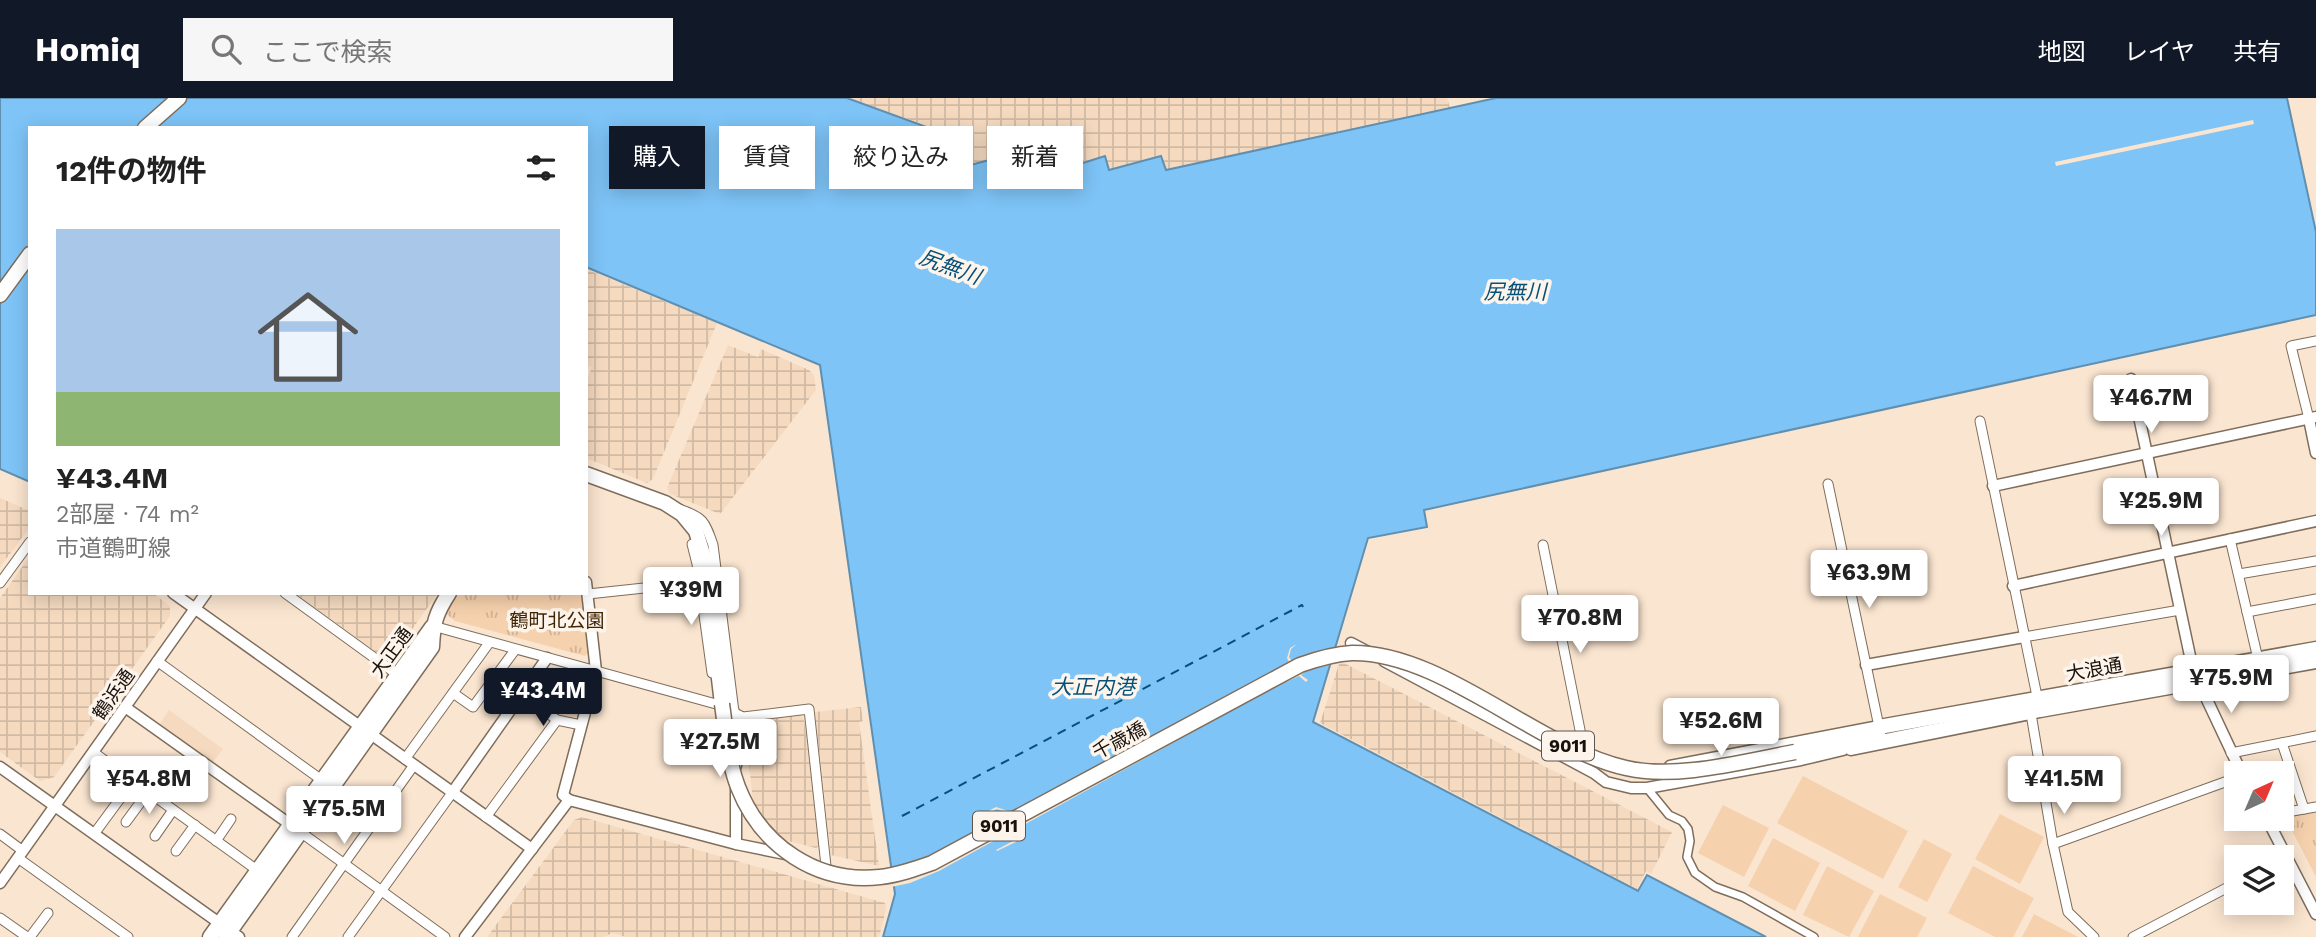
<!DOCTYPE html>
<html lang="ja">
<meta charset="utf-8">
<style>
body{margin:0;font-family:"Work Sans","Noto Sans JP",sans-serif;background:#f6f6f6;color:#222;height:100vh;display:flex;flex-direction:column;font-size:26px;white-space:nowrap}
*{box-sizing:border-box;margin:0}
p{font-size:23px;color:#767676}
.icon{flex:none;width:38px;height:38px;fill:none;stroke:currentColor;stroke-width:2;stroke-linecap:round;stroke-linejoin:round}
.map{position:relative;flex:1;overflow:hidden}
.drawer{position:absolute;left:28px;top:28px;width:560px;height:469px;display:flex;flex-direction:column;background:#fff;border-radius:0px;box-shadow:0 4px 18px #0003}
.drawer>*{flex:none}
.hud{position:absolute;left:609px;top:28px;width:665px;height:63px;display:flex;gap:14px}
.needle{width:46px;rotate:44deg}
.fabs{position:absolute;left:2224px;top:663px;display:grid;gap:14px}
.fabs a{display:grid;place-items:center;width:70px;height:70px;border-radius:0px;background:#fff;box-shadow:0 4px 18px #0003;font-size:35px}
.price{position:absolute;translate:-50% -60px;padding:0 16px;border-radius:7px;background:#fff;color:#222;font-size:23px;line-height:46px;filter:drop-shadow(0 2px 4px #0008)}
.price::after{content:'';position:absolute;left:50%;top:42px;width:21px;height:16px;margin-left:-10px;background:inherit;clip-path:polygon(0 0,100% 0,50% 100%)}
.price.active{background:#111827;color:#fff}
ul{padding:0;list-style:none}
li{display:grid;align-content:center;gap:14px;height:371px;padding:0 28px}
li span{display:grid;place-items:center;height:217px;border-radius:0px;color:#555}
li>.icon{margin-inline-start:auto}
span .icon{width:126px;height:126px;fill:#fffc;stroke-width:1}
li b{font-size:30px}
h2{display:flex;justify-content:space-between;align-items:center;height:84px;padding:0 28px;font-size:30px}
.pill{padding:0 24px;border-radius:0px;background:#fff;box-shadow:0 4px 18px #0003;font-size:24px;line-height:63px}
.pill.active{background:#111827;color:#fff}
header{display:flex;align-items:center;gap:42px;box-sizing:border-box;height:98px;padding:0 35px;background:#111827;color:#fff}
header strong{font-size:33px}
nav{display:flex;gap:38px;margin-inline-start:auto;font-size:24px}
.search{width:490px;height:63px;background:#f6f6f6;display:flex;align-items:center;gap:18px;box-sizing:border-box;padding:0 24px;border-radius:0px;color:#767676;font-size:26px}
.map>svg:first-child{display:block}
.built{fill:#f5dac0}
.industrial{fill:url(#industrial-grid)}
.grass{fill:#f6d1ad}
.park{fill:url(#park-tufts)}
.water{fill:#7ec4f7;stroke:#608fb0;stroke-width:2}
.pier{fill:#fae5d0}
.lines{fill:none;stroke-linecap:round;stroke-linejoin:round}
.ferry{stroke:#065179;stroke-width:2;stroke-dasharray:9 7;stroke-linecap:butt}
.pedestrian-casing{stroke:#7f6d5b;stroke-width:10}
.minor-casing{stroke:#7f6d5b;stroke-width:11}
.tertiary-casing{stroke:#7f6d5b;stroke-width:13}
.primary-casing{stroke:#7f6d5b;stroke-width:17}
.pedestrian{stroke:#fff;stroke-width:7}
.minor{stroke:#fff;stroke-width:9}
.tertiary{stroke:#fff;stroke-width:10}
.primary{stroke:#fff;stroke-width:14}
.primary-bridge-casing{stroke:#7f6d5b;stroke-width:17;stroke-linecap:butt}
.primary-bridge{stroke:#fff;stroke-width:14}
.labels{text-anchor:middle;stroke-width:7;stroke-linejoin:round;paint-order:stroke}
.shield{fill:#fdf4ec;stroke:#5d564e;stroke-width:2}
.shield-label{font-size:18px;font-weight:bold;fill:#19120b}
.park-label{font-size:19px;fill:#402402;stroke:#fdf4ec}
.street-label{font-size:19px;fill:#19120b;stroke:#fdf4ec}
.water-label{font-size:21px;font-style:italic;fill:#065179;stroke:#fdf4ec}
</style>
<header>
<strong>Homiq</strong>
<div class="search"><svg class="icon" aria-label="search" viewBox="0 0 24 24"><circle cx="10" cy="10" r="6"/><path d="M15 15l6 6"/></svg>ここで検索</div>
<nav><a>地図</a><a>レイヤ</a><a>共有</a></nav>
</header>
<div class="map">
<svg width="2316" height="839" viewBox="0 0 2316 839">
<defs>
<pattern id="industrial-grid" width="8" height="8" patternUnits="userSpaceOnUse" patternTransform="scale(1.75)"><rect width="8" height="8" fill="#f5dac0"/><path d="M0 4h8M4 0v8" fill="none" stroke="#d1baa4"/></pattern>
<pattern id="park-tufts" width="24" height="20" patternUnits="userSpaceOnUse" patternTransform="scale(1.75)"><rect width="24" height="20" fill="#f6d1ad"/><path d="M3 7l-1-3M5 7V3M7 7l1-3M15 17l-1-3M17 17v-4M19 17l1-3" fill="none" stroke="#d2b294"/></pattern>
</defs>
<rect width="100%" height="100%" fill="#fae5d0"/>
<polygon class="built" points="169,612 223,651 213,664 160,626"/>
<g class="industrial">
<polygon points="849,0 1447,0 1450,10 1166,72 1160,58 1109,72 1105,58 1042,78 1005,81 996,60 963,69 951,67 946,69 933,30"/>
<polygon points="586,171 717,225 653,381 647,385 586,360 586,285 592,269 586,267"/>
<polygon points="728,247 758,259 761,251 809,272 814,277 816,292 720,416 670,396 667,390"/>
<polygon points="0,400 30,413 30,429 0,469"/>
<polygon points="30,458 30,495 153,495 170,508 170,518 54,679 40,683 0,654 0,500"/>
<polygon points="295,495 438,495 391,561 386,561"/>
<polygon points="1340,563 1672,734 1651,776 1646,773 1637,791 1320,625"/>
<polygon points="861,609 863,623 859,624 879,768 831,757 815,614"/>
<polygon points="800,617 804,621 819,748 816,750 784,742 768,726 753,704 745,627 748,623"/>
<polygon points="582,719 885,805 886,812 879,839 626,839 612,835 604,839 487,839 574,722"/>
</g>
<g class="grass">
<polygon points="1803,678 1908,733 1883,781 1777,725"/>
<polygon points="1723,707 1769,730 1744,779 1698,755"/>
<polygon points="2000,716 2044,739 2020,786 1975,761"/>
<polygon points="1773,740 1820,765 1795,813 1748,788"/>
<polygon points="1924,741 1952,756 1927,804 1898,789"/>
<polygon points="1827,768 1874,793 1849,839 1803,817"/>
<polygon points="1973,768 2034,800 2013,839 1995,839 1948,815"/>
<polygon points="1880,796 1927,820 1917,839 1858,839"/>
<polygon points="2034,816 2078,839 2022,839"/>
</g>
<g class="park">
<polygon points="458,495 582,495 588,555 585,558 455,523 445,515"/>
<polygon points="2316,714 2316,779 2288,725 2290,720"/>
</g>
<polygon class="water" points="0,0 847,0 932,31 945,69 951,67 963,69 997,60 1005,81 1042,78 1105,58 1109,72 1161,58 1166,72 1496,0 2287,0 2316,134 2316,217 1424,412 1427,429 1368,440 1313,624 1638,793 1647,777 1766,839 883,839 895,796 820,267 586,169 586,30 30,30 30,384 0,371"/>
<g class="pier">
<polygon points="2253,22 2254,26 2056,68 2055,64"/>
<polygon points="1297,546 1291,551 1289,559 1292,563 1339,552 1335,564 1309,570 1301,577 1308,582 1306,584 1299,578 1271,591 1020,729 1016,744 997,753 996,752 1015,742 1017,730 939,773 910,785 891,789 888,771 930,758 1009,715 997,711 978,721 977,719 996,709 1011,714 1289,564 1287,560 1290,550"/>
</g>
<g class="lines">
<polyline class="ferry" points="902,718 1302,507 1303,509"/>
<g class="pedestrian-casing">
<polyline id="pedestrian" points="1647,690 1669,717 1682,723 1688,731 1690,743 1687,759 1695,775 1715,789 1743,799 1814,839"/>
</g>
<g class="minor-casing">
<g id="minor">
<polyline points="2309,321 2291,248 2316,243"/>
<polyline points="1980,323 2038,603"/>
<polyline points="1828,386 1882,643"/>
<path d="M679,411C703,419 705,423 713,447L734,614"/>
<polyline points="2230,441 2258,561"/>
<polyline points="692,446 697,466 712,575"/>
<polyline points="1543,447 1585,657"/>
<polyline points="2239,476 2316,463"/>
<polyline points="0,485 30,444"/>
<polyline points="285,495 398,577"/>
<polyline points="588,496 700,484"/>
<polyline points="2247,514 2316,501"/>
<polyline points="433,528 716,606 743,619 809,611 826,768"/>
<polyline points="2024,539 2180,512"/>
<polyline points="157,563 323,683"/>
<polyline points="453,595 473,609 515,552"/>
<polyline points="522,596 557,622 581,627"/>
<polyline points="2030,610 2053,746 2068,814 2094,839"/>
<polyline points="2282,645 2304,711"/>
<polyline points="93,654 257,772"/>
<polyline points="2231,655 2316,638"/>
<polyline points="405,661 489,545"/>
<polyline points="2282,715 2316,709"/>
<polyline points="486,719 557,622"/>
<polyline points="126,724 148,694"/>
<polyline points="299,733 445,839"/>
<polyline points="0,736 23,753"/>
<polyline points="94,736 133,683"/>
<polyline points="155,738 173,712"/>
<polyline points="216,743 231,721"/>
<polyline points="2053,746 2236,680"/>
<polyline points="176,753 195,727"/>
<polyline points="18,760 128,839"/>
<polyline points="0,820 27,839"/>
<polyline points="30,839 48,815"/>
<polyline points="292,839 414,667"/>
<polyline points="348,839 452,695"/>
<polyline points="2133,839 2236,785"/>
</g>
</g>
<g class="tertiary-casing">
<g id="tertiary">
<polyline points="2131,281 2193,572 2242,676"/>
<polyline points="2309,321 2316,355"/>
<polyline points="1993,388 2316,319"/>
<polyline points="2013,488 2316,423"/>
<polyline points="173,495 532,751"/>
<polyline points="1351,545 1370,555"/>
<polyline points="1384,563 1594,675 1606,684 1631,690 1647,690 1801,662 1843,652"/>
<polyline points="1866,567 2024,539"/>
<polyline points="125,609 291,727"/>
<polyline points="734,614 736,668"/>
<polyline points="1670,668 1874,629"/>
<polyline points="0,669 239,839"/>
<polyline points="736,687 736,746"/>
<polyline points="452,695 547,560"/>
<polyline points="569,702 563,697 596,573 586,484"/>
<polyline points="2267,721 2316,816"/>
<polyline points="0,785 206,495"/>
<polyline points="465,839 569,702 736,746 790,757"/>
</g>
</g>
<g class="primary-casing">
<g id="primary">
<polyline points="145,30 179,0"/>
<polyline points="0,197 30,156"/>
<polyline points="586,376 665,405 682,416 696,433 705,463 722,606"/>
<polyline points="1851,650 2040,612 2316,563"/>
<polyline points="1795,654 1861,639 1879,629 2316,551"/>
<polyline points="210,839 432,529"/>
<path d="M226,839L432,549C433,525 436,515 449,495"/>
</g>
</g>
<use href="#pedestrian" class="pedestrian"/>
<use href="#minor" class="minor"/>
<use href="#tertiary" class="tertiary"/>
<use href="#primary" class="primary"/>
<g class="primary-bridge-casing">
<path id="primary-bridge" d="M722,606C726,634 728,663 738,689C761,748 817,786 880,779C898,777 915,771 932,765L1300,567C1317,561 1333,556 1352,555C1443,554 1537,650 1626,670C1676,682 1745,663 1795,654"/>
</g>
<use href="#primary-bridge" class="primary-bridge"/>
</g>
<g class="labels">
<g class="shield">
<rect x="1542" y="633.5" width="52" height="29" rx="5"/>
<rect x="973" y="713.5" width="52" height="29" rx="5"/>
</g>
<g class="shield-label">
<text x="1568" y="654">9011</text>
<text x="999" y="734">9011</text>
</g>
<g class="park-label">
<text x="557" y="529">鶴町北公園</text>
</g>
<g class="street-label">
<text transform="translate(391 554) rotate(-54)" y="7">大正通</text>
<text transform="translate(2094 571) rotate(-10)" y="7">大浪通</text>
<text transform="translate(113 596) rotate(-55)" y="7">鶴浜通</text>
<text transform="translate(1119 642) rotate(-28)" y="7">千歳橋</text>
</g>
<g class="water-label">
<text transform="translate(950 169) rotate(20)" y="7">尻無川</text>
<text x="1515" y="201">尻無川</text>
<text x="1093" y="596">大正内港</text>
</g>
</g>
</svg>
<div class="fabs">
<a><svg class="needle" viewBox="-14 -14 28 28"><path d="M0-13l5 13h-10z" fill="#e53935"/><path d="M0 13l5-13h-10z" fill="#767676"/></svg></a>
<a><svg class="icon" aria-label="layers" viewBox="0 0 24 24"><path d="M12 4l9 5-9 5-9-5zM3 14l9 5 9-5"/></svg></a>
</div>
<b class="price" style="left:2151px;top:337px">¥46.7M</b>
<b class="price" style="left:2161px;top:440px">¥25.9M</b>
<b class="price" style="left:1869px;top:512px">¥63.9M</b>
<b class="price" style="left:691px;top:529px">¥39M</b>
<b class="price" style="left:1580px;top:557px">¥70.8M</b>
<b class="price" style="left:2231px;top:617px">¥75.9M</b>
<b class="price active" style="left:543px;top:630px">¥43.4M</b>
<b class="price" style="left:1721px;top:660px">¥52.6M</b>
<b class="price" style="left:720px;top:681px">¥27.5M</b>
<b class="price" style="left:149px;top:718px">¥54.8M</b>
<b class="price" style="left:2064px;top:718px">¥41.5M</b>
<b class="price" style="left:344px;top:748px">¥75.5M</b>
<div class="hud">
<a class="pill active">購入</a>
<a class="pill">賃貸</a>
<a class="pill">絞り込み</a>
<a class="pill">新着</a>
</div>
<section class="drawer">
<h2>12件の物件<svg class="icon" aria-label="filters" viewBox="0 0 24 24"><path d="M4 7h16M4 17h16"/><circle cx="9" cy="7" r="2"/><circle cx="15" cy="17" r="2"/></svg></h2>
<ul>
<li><span style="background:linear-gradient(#a9c7e8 75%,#8fb573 0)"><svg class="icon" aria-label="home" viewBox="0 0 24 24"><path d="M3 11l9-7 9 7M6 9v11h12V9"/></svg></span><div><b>¥43.4M</b><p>2部屋 · 74 m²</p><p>市道鶴町線</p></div></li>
</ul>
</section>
</div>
